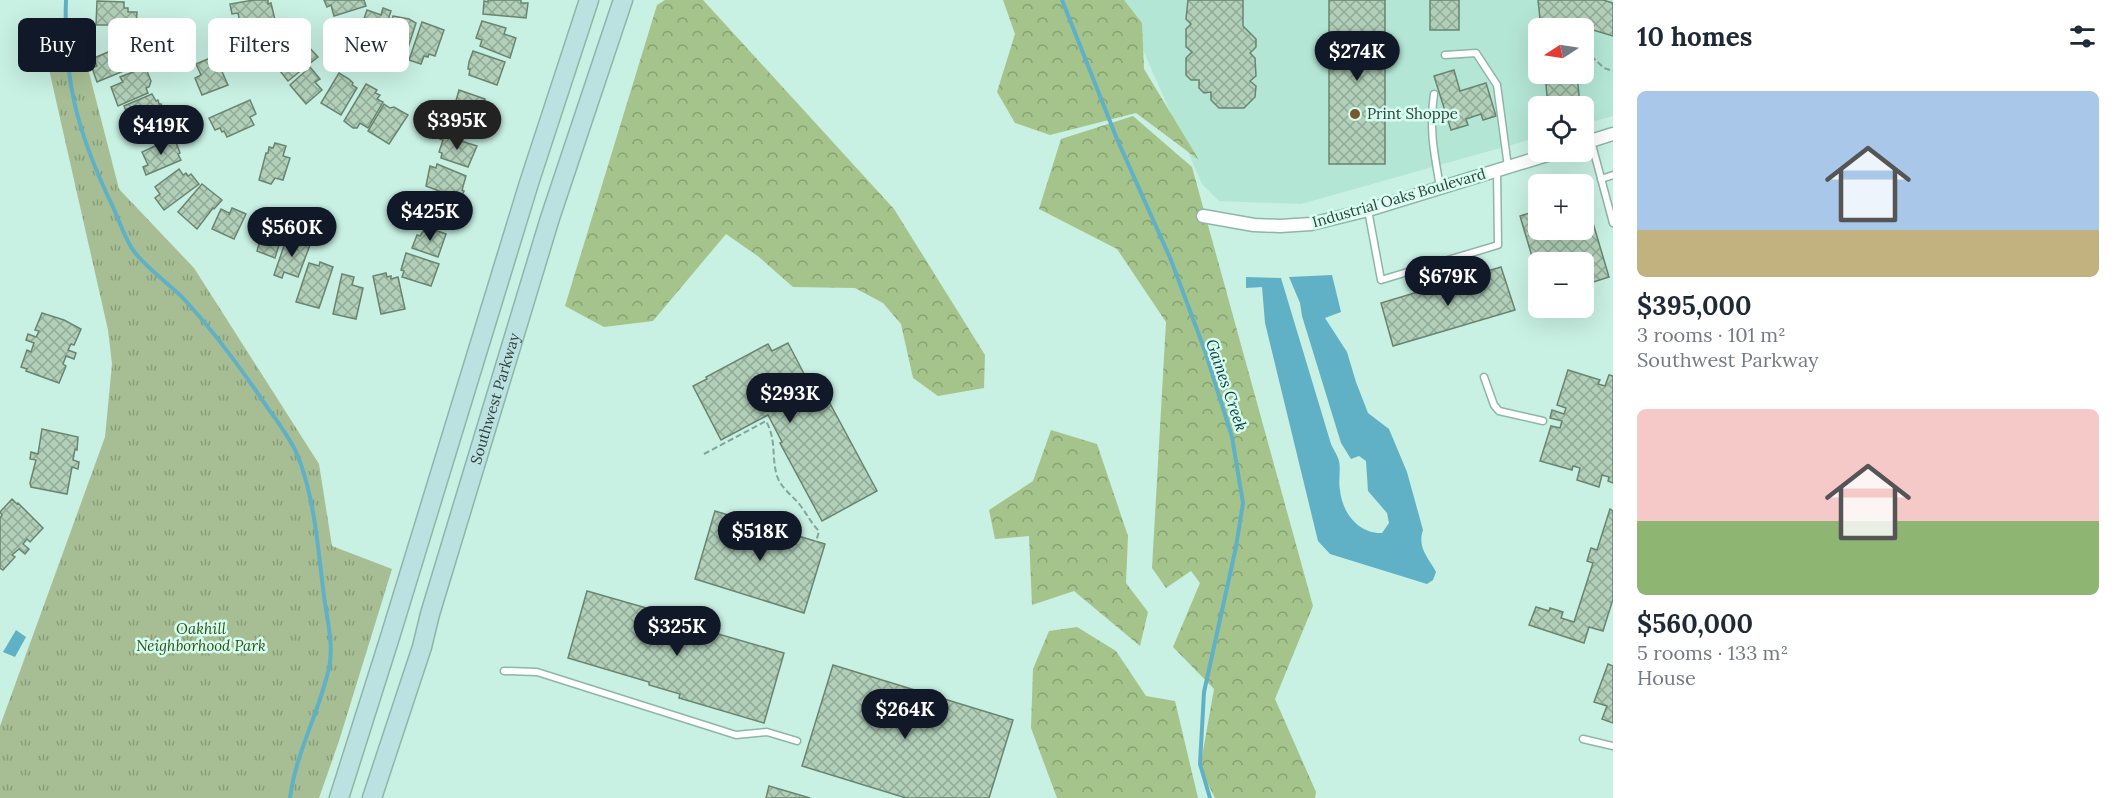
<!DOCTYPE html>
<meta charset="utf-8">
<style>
body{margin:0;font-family:Lora,serif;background:#f6f6f7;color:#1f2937;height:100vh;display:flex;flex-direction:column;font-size:22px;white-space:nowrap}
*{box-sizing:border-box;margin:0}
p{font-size:20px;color:#747a83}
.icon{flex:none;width:33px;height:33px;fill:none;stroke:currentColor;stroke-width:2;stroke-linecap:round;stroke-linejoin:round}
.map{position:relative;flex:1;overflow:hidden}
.details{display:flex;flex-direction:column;background:#fff;width:510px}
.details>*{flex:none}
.banner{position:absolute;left:18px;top:18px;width:570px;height:54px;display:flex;gap:12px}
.needle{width:39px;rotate:258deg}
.tools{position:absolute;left:1528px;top:18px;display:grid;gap:12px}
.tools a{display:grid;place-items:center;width:66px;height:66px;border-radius:9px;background:#fff;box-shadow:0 6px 24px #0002;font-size:30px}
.price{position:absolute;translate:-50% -51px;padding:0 14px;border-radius:21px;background:#111827;color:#fff;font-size:20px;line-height:39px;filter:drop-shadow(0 2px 3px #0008)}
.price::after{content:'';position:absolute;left:50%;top:36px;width:18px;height:14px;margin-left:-9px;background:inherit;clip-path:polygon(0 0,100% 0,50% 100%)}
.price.selected{background:#222;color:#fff}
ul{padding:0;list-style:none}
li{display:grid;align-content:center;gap:12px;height:318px;padding:0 24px}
li span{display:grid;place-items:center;height:186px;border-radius:9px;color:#555}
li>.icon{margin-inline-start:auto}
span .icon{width:108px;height:108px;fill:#fffc;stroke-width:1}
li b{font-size:26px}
h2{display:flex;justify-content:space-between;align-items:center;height:72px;padding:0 24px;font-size:26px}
.chip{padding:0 21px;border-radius:9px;background:#fff;box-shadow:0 6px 24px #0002;font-size:21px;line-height:54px}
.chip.selected{background:#111827;color:#fff}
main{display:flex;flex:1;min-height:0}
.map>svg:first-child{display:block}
.built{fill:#b4e6d6;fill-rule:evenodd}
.forest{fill:url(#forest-crowns)}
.park{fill:url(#park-tufts)}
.water{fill:#60b1c6}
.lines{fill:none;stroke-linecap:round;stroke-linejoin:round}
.stream{stroke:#60b1c6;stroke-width:4}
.building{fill:url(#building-cross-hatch);stroke:#698570;stroke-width:1.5}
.lane-casing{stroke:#8eb5a9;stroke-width:9}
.street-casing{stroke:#8eb5a9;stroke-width:15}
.secondary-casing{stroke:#8eb5a9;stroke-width:21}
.path{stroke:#85a399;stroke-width:2;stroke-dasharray:6 3;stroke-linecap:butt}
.lane{stroke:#fff;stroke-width:6}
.street{stroke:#fff;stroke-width:12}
.secondary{stroke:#bbe1e1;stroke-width:18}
.poi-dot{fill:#78562e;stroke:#d5fdf0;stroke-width:2}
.labels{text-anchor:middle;stroke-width:5;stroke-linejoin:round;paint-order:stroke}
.poi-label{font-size:15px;fill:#30403b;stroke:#d5fdf0;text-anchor:start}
.street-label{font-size:15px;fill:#30403b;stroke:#d5fdf0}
.park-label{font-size:15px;font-style:italic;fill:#324e13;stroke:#d5fdf0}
.water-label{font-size:16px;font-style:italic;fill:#123943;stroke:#d5fdf0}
</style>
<main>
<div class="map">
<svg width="1613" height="798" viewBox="0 0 1613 798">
<defs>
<pattern id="forest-crowns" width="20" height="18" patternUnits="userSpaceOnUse" patternTransform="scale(1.5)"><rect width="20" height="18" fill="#a5c48b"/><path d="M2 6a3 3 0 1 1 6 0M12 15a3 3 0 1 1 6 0" fill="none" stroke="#87a173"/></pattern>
<pattern id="park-tufts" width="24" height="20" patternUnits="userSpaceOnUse" patternTransform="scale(1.5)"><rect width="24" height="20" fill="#a7be94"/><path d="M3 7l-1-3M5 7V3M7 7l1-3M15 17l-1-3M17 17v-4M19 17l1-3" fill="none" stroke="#889c7a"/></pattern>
<pattern id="building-cross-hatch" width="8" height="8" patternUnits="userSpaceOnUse" patternTransform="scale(1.5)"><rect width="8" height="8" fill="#b2d0b9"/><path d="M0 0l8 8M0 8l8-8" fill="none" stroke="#91aa98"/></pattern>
</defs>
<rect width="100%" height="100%" fill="#c8f0e3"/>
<path class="built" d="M1121,0H1613V116L1584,124V106H1539V137L1301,204L1219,201L1202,184ZM1539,28H1584V74H1539Z"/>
<g class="forest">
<polygon points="665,0 703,0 894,209 985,355 984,388 938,396 913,378 901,324 883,303 855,288 793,287 759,257 726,234 653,321 604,327 565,306 657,5"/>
<polygon points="1003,0 1124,0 1142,23 1144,69 1199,160 1136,113 1050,135 1015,123 997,92 1015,34"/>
<polygon points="1133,116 1192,167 1313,606 1275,699 1316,792 1315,798 1215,798 1200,768 1214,689 1173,647 1200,583 1191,571 1166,588 1152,568 1166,322 1117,249 1039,209 1061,139"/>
<polygon points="1051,430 1097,444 1128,536 1126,583 1148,612 1140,646 1074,591 1032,605 1029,536 995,539 989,510 1033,481"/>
<polygon points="1077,627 1116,651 1146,696 1175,701 1198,798 1057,798 1031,728 1033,669 1049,631"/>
</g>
<polygon class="park" points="85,57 119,189 194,268 319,464 332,546 392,569 339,741 319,798 0,798 0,726 105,437 112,364 108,330 48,65"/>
<g class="water">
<path d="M1332,275L1341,312L1325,318L1347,352L1356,382L1368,413L1389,429L1407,472L1423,530C1417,548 1428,557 1436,572L1433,580L1427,584L1330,554L1318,541L1265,323L1262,287L1246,288V277L1281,278L1331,444C1333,449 1338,456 1339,461C1341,470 1338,481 1340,490C1342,513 1359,534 1382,533L1389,523L1387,513L1368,491L1366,461L1359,456L1351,459L1341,443L1302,316L1300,303L1289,277Z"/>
<polygon points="16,630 26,637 15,657 3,652"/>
</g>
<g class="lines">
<g class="stream">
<path d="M66,0C63,80 78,134 112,205C119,219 124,237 133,250C147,269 166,281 182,297C213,330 240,367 265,404C276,420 289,436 297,454C315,498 318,550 324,596C327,619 334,646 329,668C319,713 296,752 290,798"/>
<polyline points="1062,0 1117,139 1171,260 1205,351 1232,437 1243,503 1236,547 1204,692 1200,764 1210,798"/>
</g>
</g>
<g class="building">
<polygon points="254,0 268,0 268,4 271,3 275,20 241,27 238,13 232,14 230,4"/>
<polygon points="324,0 364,0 366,6 334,16 331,5 327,7"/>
<polygon points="488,0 521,0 521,3 528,3 526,18 483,14 484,1 488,2"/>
<polygon points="1188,0 1243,0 1243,26 1256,39 1256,47 1250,53 1255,58 1256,76 1250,81 1256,86 1255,97 1244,108 1219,108 1211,100 1211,92 1204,93 1199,88 1199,80 1191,80 1186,75 1186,58 1192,52 1186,47 1186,29 1191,24 1186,19"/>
<rect x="1329" y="0" width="56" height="164"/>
<rect x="1430" y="0" width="29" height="30"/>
<polygon points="1538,0 1603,0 1613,3 1613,36 1583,27 1541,28"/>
<polygon points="97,1 124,2 124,8 128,8 128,12 137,12 136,25 96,25"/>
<polygon points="383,8 391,11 379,47 374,45 373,48 356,42 367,10 381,15"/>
<polygon points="393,16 409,19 416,23 406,54 399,52 398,55 395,54 395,56 381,53"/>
<polygon points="482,21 506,28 504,34 516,38 510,58 480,46 482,40 476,38"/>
<polygon points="422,22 444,30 435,56 429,54 428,57 424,56 421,64 409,60"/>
<polygon points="275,25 277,31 281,29 283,33 286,32 292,43 254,62 247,49 252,46 248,39"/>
<polygon points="302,40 318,57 288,81 277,67 285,60 280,54 294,43 296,45"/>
<polygon points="125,45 129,55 133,53 138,65 97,82 92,68 97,66 94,58"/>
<polygon points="473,51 505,62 497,85 469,75 470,69 468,69 469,62"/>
<polygon points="215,56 228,85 202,95 195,78 201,75 196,64"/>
<polygon points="310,67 320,79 315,82 322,90 306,104 290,85"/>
<polygon points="141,69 142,71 146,69 151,81 149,87 146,88 148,93 118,106 111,87 123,82 120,77"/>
<polygon points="1454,70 1460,91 1486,83 1496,116 1483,120 1481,114 1466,119 1468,125 1451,130 1434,76"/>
<polygon points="339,73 349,79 353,83 352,85 357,88 341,115 321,103"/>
<polygon points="1545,74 1577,74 1580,106 1548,106"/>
<polygon points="366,84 377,90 375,93 380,95 377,99 383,102 368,128 360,123 357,128 353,128 344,121"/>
<polygon points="459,90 485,99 477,121 457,115 460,106 455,104"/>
<polygon points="152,94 156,101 158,100 159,104 161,104 166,116 134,130 124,106"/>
<polygon points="250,100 256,114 250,117 254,125 227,137 224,131 222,132 220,128 215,130 209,118"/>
<polygon points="384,104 390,108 394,107 408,115 389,144 368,131"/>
<polygon points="442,135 477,146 468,167 441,158 442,153 439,152 443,140 440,139"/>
<polygon points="174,137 180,153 178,154 181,160 146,175 143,167 148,165 142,152"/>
<polygon points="275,143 286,146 283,156 290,158 283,180 275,178 271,184 259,180 266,153 268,153 269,147 273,148"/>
<polygon points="437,164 466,176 462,190 464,191 460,199 426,186 430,166 436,168"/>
<polygon points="179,169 183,175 186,173 188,176 191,174 199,184 164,210 155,198 160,194 155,187"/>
<polygon points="202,184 222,200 214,209 213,208 197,229 178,212"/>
<polygon points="428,194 456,204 453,213 460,215 455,228 413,213 418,201 421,203 422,198 426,200"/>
<polygon points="1585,196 1609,277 1584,285 1584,262 1539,262 1539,280 1520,216 1539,210 1539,230 1584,230"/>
<polygon points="232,208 246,214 234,239 212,229 221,209 229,213 229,215"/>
<polygon points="264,215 286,222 275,258 257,251 260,240 255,238"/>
<polygon points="426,227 446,234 438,257 412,248 417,235 420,236"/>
<polygon points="287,237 310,245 298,277 284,272 282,278 274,275"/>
<polygon points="406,253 439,264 431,286 402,277 404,271 401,270"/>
<polygon points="320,262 333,267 319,308 296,302 309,263 319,266"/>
<polygon points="1501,267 1515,310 1393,346 1381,303"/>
<polygon points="386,273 387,277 391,276 391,279 398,277 405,309 381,314 373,276"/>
<polygon points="342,274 354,277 352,285 363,288 356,319 333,314"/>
<polygon points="42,313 64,320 81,329 74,345 71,344 68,350 76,353 74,359 66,356 63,364 66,366 59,383 26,371 27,369 21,367 27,350 31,352 34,343 26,340 28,334 36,337 39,331 35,330"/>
<polygon points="788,343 812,389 820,385 877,491 822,521 780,443 782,442 768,415 721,440 693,386 707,379 706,377 768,344 772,351"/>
<polygon points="1568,370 1600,380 1598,384 1605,386 1609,375 1613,376 1613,483 1608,481 1609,477 1602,475 1599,487 1577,480 1580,468 1573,466 1572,470 1540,461 1551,426 1560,428 1562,421 1550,418 1552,410 1564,414 1566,408 1557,405"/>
<polygon points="42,429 78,437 77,450 75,449 73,460 79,462 78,469 72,467 67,494 31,487 30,483 36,460 30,459 31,452 38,454"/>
<polygon points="12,499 17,504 18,503 43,528 30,542 27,539 23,544 29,549 25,554 19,549 12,555 15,557 3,570 0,568 0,518 2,515 0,512"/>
<polygon points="1610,509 1613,511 1613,599 1603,631 1589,627 1584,643 1529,625 1536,607 1549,611 1550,608 1563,612 1561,618 1574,622 1593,563 1587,561 1591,548 1597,550"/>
<polygon points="715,511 825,544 804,613 695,579"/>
<polygon points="587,591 671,615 670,620 784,653 764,723 679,698 680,694 649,685 649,682 568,658"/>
<polygon points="1608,664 1613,666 1613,723 1602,719 1607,706 1594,702"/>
<polygon points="833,665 1013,720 989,798 906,798 802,766"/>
<polygon points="769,786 810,798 766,798"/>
</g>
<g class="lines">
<g class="lane-casing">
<g id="lane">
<polyline points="1445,55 1476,53 1497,85 1508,167"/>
<path d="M1434,94C1429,130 1434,152 1440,187"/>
<polyline points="1591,141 1613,223"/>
<polyline points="1601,179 1613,175"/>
<polyline points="1368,210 1381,280 1498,245 1497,170"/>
<polyline points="1484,377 1494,405 1499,411 1543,421"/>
<polyline points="504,671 537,672 736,735 767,732 797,741"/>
<polyline points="1583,739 1613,746"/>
</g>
</g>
<g class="street-casing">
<g id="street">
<polyline points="1584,143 1613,134"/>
<polyline points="1203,216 1254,225 1280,226 1311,224 1368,210 1557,152"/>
</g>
</g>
<g class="secondary-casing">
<g id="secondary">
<polyline points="339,798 390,637 529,183 589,0"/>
<path id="s1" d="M372,798L422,647L430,614L550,218L623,0"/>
</g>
</g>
<g class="path">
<polyline points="1591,56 1604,68 1613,71"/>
<path d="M704,454L766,421C777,441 771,456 777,476C781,488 792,495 800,505C807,514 811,523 819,531L816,542"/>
</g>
<use href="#lane" class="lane"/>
<use href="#street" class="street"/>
<use href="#secondary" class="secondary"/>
</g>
<circle class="poi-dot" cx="1355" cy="114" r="6"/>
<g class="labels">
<g class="poi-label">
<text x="1367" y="119">Print Shoppe</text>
</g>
<g class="street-label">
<text transform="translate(1399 198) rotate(-16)" y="5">Industrial Oaks Boulevard</text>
<text dy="5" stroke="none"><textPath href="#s1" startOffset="418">Southwest Parkway</textPath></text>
</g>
<g class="park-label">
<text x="201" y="634">Oakhill<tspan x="201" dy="17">Neighborhood Park</tspan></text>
</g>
<g class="water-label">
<text transform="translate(1227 385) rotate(71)" y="6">Gaines Creek</text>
</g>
</g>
</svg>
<div class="tools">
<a><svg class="needle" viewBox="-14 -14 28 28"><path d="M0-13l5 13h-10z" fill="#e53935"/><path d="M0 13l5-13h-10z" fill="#747a83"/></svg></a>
<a><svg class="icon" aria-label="locate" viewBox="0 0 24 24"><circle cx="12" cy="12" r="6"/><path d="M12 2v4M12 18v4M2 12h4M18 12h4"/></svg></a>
<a>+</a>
<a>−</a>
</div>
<b class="price" style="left:1357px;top:82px">$274K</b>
<b class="price selected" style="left:457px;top:151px">$395K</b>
<b class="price" style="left:161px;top:156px">$419K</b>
<b class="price" style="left:430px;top:242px">$425K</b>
<b class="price" style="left:292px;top:258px">$560K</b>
<b class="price" style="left:1448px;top:307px">$679K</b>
<b class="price" style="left:790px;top:424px">$293K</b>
<b class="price" style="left:760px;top:562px">$518K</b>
<b class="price" style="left:677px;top:657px">$325K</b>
<b class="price" style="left:905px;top:740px">$264K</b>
<div class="banner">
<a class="chip selected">Buy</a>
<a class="chip">Rent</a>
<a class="chip">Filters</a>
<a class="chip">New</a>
</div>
</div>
<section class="details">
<h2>10 homes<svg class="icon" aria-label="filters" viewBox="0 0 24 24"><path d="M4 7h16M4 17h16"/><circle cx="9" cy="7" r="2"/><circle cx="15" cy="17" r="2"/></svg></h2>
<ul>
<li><span style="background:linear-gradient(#a9c7e8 75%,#c2b280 0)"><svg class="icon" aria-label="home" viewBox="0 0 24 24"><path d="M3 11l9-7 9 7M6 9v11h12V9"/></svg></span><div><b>$395,000</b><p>3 rooms · 101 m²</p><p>Southwest Parkway</p></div></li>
<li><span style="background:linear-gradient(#f6c9c9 60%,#8fb573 0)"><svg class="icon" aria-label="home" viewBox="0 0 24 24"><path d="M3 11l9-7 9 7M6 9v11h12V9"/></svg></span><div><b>$560,000</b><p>5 rooms · 133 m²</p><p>House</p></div></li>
</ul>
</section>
</main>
